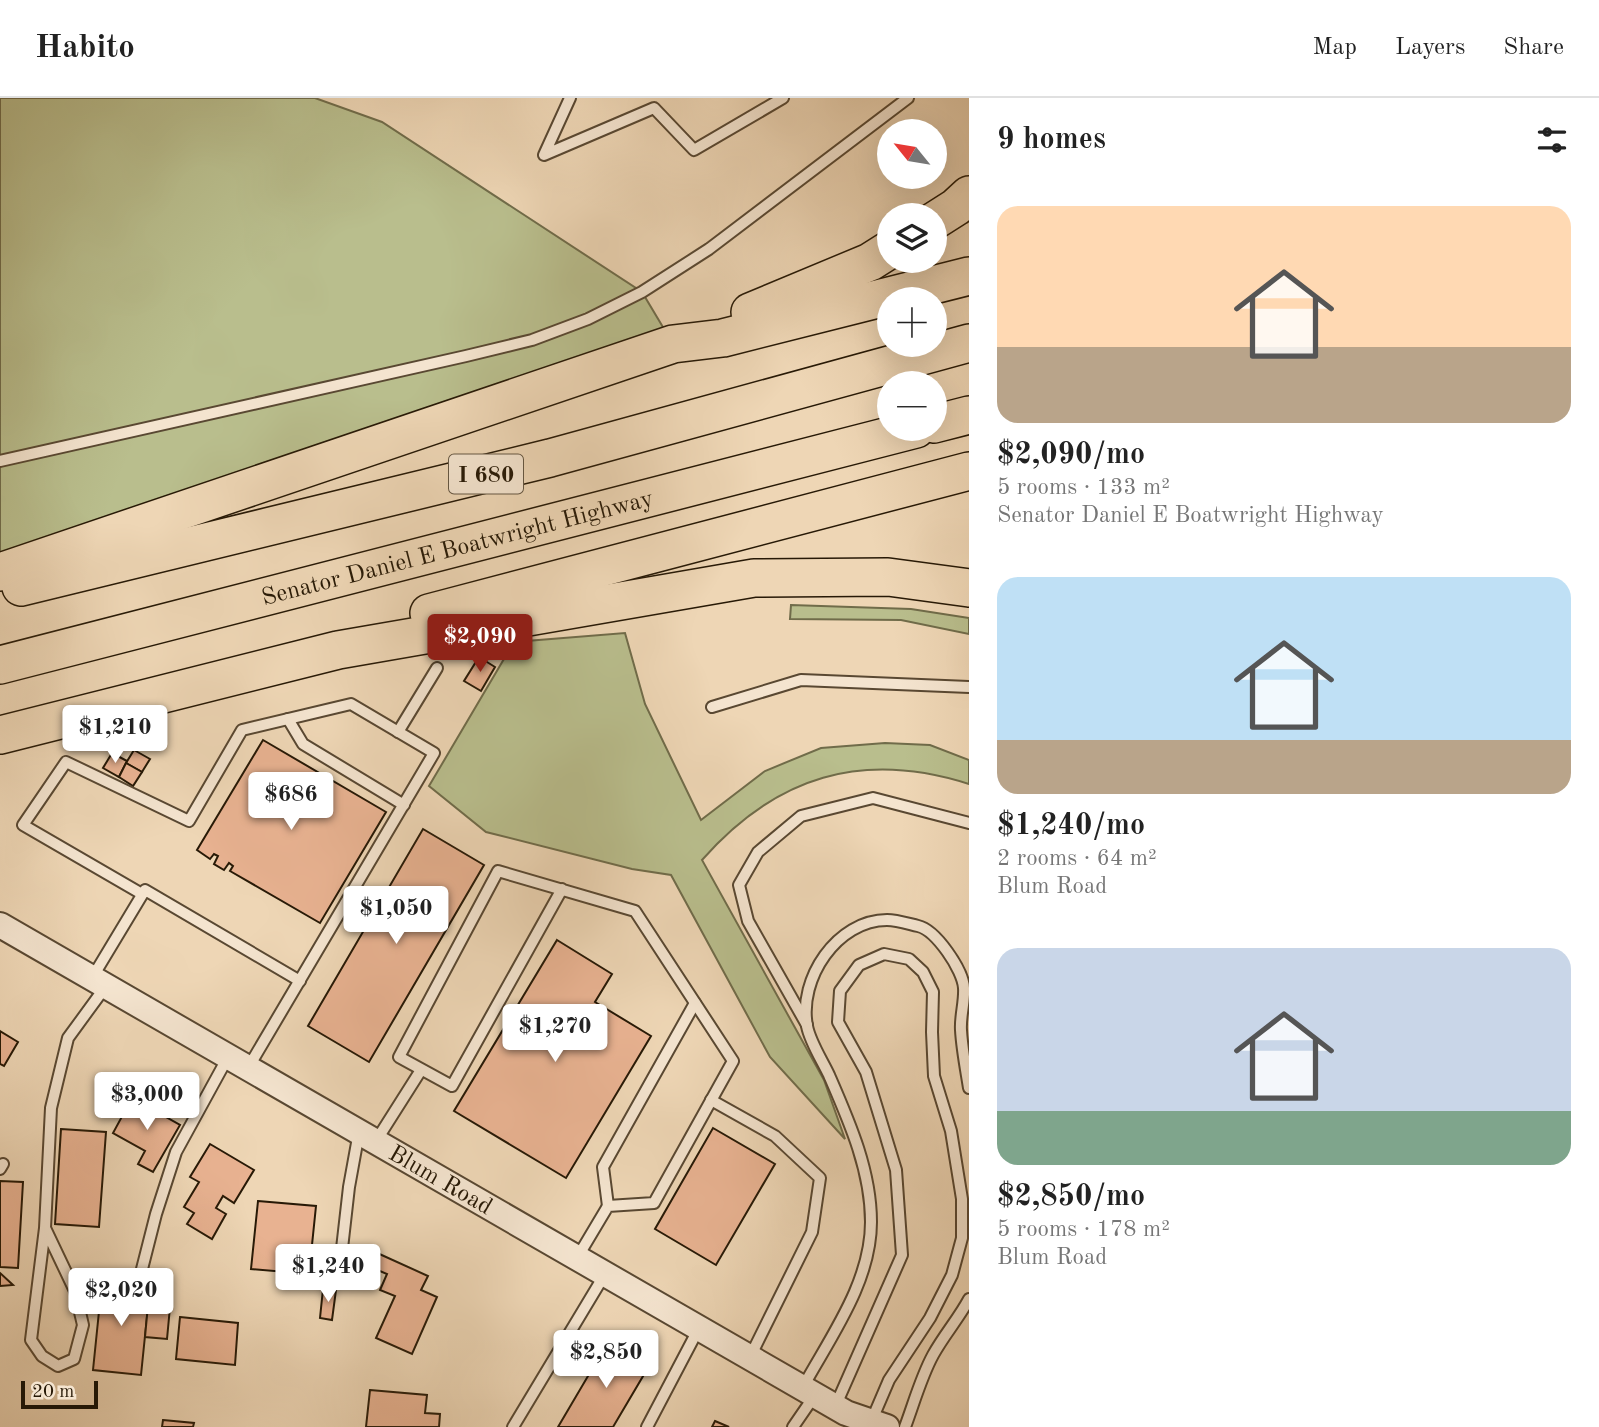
<!DOCTYPE html>
<meta charset="utf-8">
<style>
body{margin:0;font-family:"Old Standard TT",serif;background:#f6f6f6;color:#222;height:100vh;display:flex;flex-direction:column;font-size:26px;white-space:nowrap}
*{box-sizing:border-box;margin:0}
p{font-size:23px;color:#767676}
.icon{flex:none;width:38px;height:38px;fill:none;stroke:currentColor;stroke-width:2;stroke-linecap:round;stroke-linejoin:round}
.map{position:relative;flex:1;overflow:hidden}
.panel{display:flex;flex-direction:column;background:#fff;width:630px}
.panel>*{flex:none}
.needle{width:46px;rotate:300deg}
.tools{position:absolute;left:877px;top:21px;display:grid;gap:14px}
.tools a{display:grid;place-items:center;width:70px;height:70px;border-radius:50%;background:#fff;box-shadow:0 7px 28px #0002;font-size:35px}
.scale{position:absolute;left:21px;bottom:18px;width:77px;box-sizing:border-box;padding-left:7px;border:4px solid #271906;border-top:0;font-size:19px;line-height:24px;white-space:nowrap;color:#271906;-webkit-text-stroke:5px #f4e4cf;paint-order:stroke}
.price{position:absolute;translate:-50% -60px;padding:0 16px;border-radius:7px;background:#fff;color:#222;font-size:23px;line-height:46px;filter:drop-shadow(0 2px 4px #0008)}
.price::after{content:'';position:absolute;left:50%;top:42px;width:21px;height:16px;margin-left:-10px;background:inherit;clip-path:polygon(0 0,100% 0,50% 100%)}
.price.on{background:#8f2418;color:#fff}
ul{padding:0;list-style:none}
li{display:grid;align-content:center;gap:14px;height:371px;padding:0 28px}
li span{display:grid;place-items:center;height:217px;border-radius:21px;color:#555}
li>.icon{margin-inline-start:auto}
span .icon{width:126px;height:126px;fill:#fffc;stroke-width:1}
li b{font-size:30px}
h2{display:flex;justify-content:space-between;align-items:center;height:84px;padding:0 28px;font-size:30px}
header{display:flex;align-items:center;gap:42px;box-sizing:border-box;height:98px;padding:0 35px;background:#fff;border-bottom:2px solid #e0e0e0}
header strong{font-size:33px}
nav{display:flex;gap:38px;margin-inline-start:auto;font-size:24px}
main{display:flex;flex:1;min-height:0}
.map>svg:first-child{display:block}
.green{fill:#b9be8d;stroke:#706c4a;stroke-width:2}
.building{fill:#e8b291;stroke:#271906;stroke-width:2}
.lines{fill:none;stroke-linecap:round;stroke-linejoin:round}
.service-casing{stroke:#594832;stroke-width:14}
.tertiary-casing{stroke:#594832;stroke-width:28}
.motorway-casing{stroke:#271906;stroke-width:40}
.service{stroke:#f4e4cf;stroke-width:10}
.tertiary{stroke:#f4e4cf;stroke-width:24}
.motorway{stroke:#eed6b5;stroke-width:37}
.labels{text-anchor:middle;stroke-width:6;stroke-linejoin:round;paint-order:stroke}
.shield{fill:#f4e4cf;stroke:#645642;stroke-width:2}
.shield-label{font-size:23px;font-weight:bold;fill:#271906}
.street-label{font-size:24px;fill:#271906;stroke:#f4e4cf}
</style>
<header>
<strong>Habito</strong>
<nav><a>Map</a><a>Layers</a><a>Share</a></nav>
</header>
<main>
<div class="map">
<svg width="969" height="1329" viewBox="0 0 969 1329">
<rect width="100%" height="100%" fill="#eed6b5"/>
<filter id="stains"><feTurbulence type="fractalNoise" baseFrequency=".00286" numOctaves="4"/><feColorMatrix values="0 0 0 0 .2 0 0 0 0 .09 0 0 0 0 .02 0 0 0 .5 -.17"/></filter>
<radialGradient id="worn" r=".72"><stop offset=".6" stop-color="#630" stop-opacity="0"/><stop offset="1" stop-color="#630" stop-opacity=".3"/></radialGradient>
<g class="green">
<polygon points="0,0 315,0 382,24 642,194 673,246 0,474"/>
<polygon points="791,507 911,511 969,520 969,536 901,522 790,521"/>
<path d="M625,535L645,606L701,722L765,673L821,650L885,645L930,647L969,662V686C862,652 776,678 702,762L824,982L845,1041L770,959L671,777L632,771L486,734L429,688L514,544Z"/>
</g>
<g class="building">
<polygon points="479,559 495,569 481,593 464,583"/>
<polygon points="263,642 386,714 320,825 230,773 233,768 229,765 224,772 214,766 218,758 214,756 210,761 197,752"/>
<polygon points="134,652 150,661 142,674 126,665"/>
<polygon points="112,655 127,663 119,679 103,670"/>
<polygon points="126,665 142,674 133,688 119,679"/>
<polygon points="423,731 484,767 369,964 308,928"/>
<polygon points="557,842 612,876 595,904 651,938 566,1080 454,1013"/>
<polygon points="0,933 18,944 4,968 0,966"/>
<polygon points="132,1000 180,1027 153,1074 138,1066 145,1053 113,1035"/>
<polygon points="713,1030 775,1066 716,1167 655,1131"/>
<polygon points="61,1031 106,1034 99,1129 55,1126"/>
<polygon points="210,1046 254,1072 234,1105 223,1098 216,1110 226,1116 212,1141 187,1126 194,1115 184,1109 199,1084 190,1079"/>
<polygon points="0,1083 23,1084 18,1170 0,1169"/>
<polygon points="258,1103 316,1108 309,1176 251,1171"/>
<polygon points="375,1154 428,1178 421,1192 437,1199 412,1256 376,1240 395,1198 380,1192 387,1176 368,1168"/>
<polygon points="0,1175 13,1187 0,1188"/>
<polygon points="102,1184 150,1189 141,1277 93,1272"/>
<polygon points="323,1191 336,1192 332,1222 320,1220"/>
<polygon points="148,1207 170,1209 167,1241 145,1239"/>
<polygon points="180,1219 238,1225 235,1267 176,1261"/>
<polygon points="608,1244 649,1268 613,1329 558,1329"/>
<polygon points="370,1292 427,1297 425,1315 440,1316 439,1329 366,1329"/>
<polygon points="163,1322 194,1325 193,1329 162,1329"/>
<polygon points="715,1323 729,1329 712,1329"/>
</g>
<g class="lines">
<g class="service-casing">
<g id="service">
<polyline points="570,0 544,57 654,10 694,52 783,0"/>
<polyline points="0,363 466,258 532,242 588,221 642,194 709,151 908,0"/>
<polyline points="712,609 801,582 969,589"/>
<polyline points="288,621 303,646 404,707"/>
<polyline points="398,634 437,570"/>
<polyline points="562,791 452,988 399,959 498,773 635,813 733,963 654,1105 608,1108 577,1160"/>
<polyline points="142,796 23,727 66,664 189,723 242,632 351,606 434,655 248,970"/>
<polyline points="92,880 145,792 300,883"/>
<polyline points="807,927 748,823 739,787 758,754 801,718 873,700 969,725"/>
<polyline points="711,1002 775,1038 820,1080 812,1134 750,1259"/>
<polyline points="376,1043 421,972"/>
<polyline points="0,1071 3,1066"/>
<polyline points="608,1108 603,1069 695,905"/>
<polyline points="45,1130 75,1193 83,1227 74,1261 58,1268 42,1258 31,1242 45,1130 51,1010 68,940 106,888"/>
<polyline points="340,1168 349,1089 359,1034"/>
<polyline points="142,1171 156,1116 176,1054 228,959"/>
<path d="M803,1289C831,1238 871,1184 871,1124C871,1072 849,1023 829,977C822,962 810,944 807,928C798,881 837,822 887,822C897,822 909,826 918,828C936,832 963,872 964,890C965,904 960,918 961,932C962,951 966,971 969,990"/>
<polyline points="835,1309 902,1157 896,1072 866,974 838,924 840,893 859,867 884,856 909,861 923,874 933,894 932,934 934,978 951,1033 962,1101 962,1140 952,1177 930,1220 889,1282 871,1324"/>
<polyline points="513,1329 605,1176"/>
<polyline points="647,1329 699,1230"/>
<polyline points="793,1329 815,1297"/>
<path d="M905,1329C914,1305 921,1279 933,1257C944,1237 959,1220 969,1201"/>
</g>
</g>
<g class="tertiary-casing">
<g id="tertiary">
<path id="s1" d="M0,827L846,1315L887,1329"/>
</g>
</g>
<g class="motorway-casing">
<g id="motorway">
<polyline points="934,123 956,109 969,97"/>
<polyline points="750,214 870,164 889,152"/>
<polyline points="934,326 969,317"/>
<polyline points="0,474 673,246 723,240 969,178"/>
<polyline points="21,489 550,360 969,245"/>
<polyline points="429,515 969,373"/>
<path id="s2" d="M0,567L916,331"/>
<polyline points="0,637 338,552 754,480 888,479 969,490"/>
</g>
</g>
<use href="#service" class="service"/>
<use href="#tertiary" class="tertiary"/>
<use href="#motorway" class="motorway"/>
</g>
<g class="labels">
<rect class="shield" x="449" y="356.5" width="74" height="39" rx="5"/>
<g class="shield-label">
<text x="486" y="384">I 680</text>
</g>
<g class="street-label">
<text dy="8" stroke="none"><textPath href="#s2" startOffset="472">Senator Daniel E Boatwright Highway</textPath></text>
<text dy="8" stroke="none"><textPath href="#s1" startOffset="509">Blum Road</textPath></text>
</g>
</g>
<rect width="100%" height="100%" filter="url(#stains)"/>
<rect width="100%" height="100%" fill="url(#worn)"/>
</svg>
<div class="tools">
<a><svg class="needle" viewBox="-14 -14 28 28"><path d="M0-13l5 13h-10z" fill="#e53935"/><path d="M0 13l5-13h-10z" fill="#767676"/></svg></a>
<a><svg class="icon" aria-label="layers" viewBox="0 0 24 24"><path d="M12 4l9 5-9 5-9-5zM3 14l9 5 9-5"/></svg></a>
<a>+</a>
<a>−</a>
</div>
<div class="scale">20 m</div>
<b class="price on" style="left:480px;top:576px">$2,090</b>
<b class="price" style="left:115px;top:667px">$1,210</b>
<b class="price" style="left:291px;top:734px">$686</b>
<b class="price" style="left:396px;top:848px">$1,050</b>
<b class="price" style="left:555px;top:966px">$1,270</b>
<b class="price" style="left:147px;top:1034px">$3,000</b>
<b class="price" style="left:328px;top:1206px">$1,240</b>
<b class="price" style="left:121px;top:1230px">$2,020</b>
<b class="price" style="left:606px;top:1292px">$2,850</b>
</div>
<section class="panel">
<h2>9 homes<svg class="icon" aria-label="filters" viewBox="0 0 24 24"><path d="M4 7h16M4 17h16"/><circle cx="9" cy="7" r="2"/><circle cx="15" cy="17" r="2"/></svg></h2>
<ul>
<li><span style="background:linear-gradient(#ffd9b3 65%,#b9a48a 0)"><svg class="icon" aria-label="home" viewBox="0 0 24 24"><path d="M3 11l9-7 9 7M6 9v11h12V9"/></svg></span><div><b>$2,090/mo</b><p>5 rooms · 133 m²</p><p>Senator Daniel E Boatwright Highway</p></div></li>
<li><span style="background:linear-gradient(#bfe0f5 75%,#b9a48a 0)"><svg class="icon" aria-label="home" viewBox="0 0 24 24"><path d="M3 11l9-7 9 7M6 9v11h12V9"/></svg></span><div><b>$1,240/mo</b><p>2 rooms · 64 m²</p><p>Blum Road</p></div></li>
<li><span style="background:linear-gradient(#c9d6e8 75%,#7fa58c 0)"><svg class="icon" aria-label="home" viewBox="0 0 24 24"><path d="M3 11l9-7 9 7M6 9v11h12V9"/></svg></span><div><b>$2,850/mo</b><p>5 rooms · 178 m²</p><p>Blum Road</p></div></li>
</ul>
</section>
</main>
